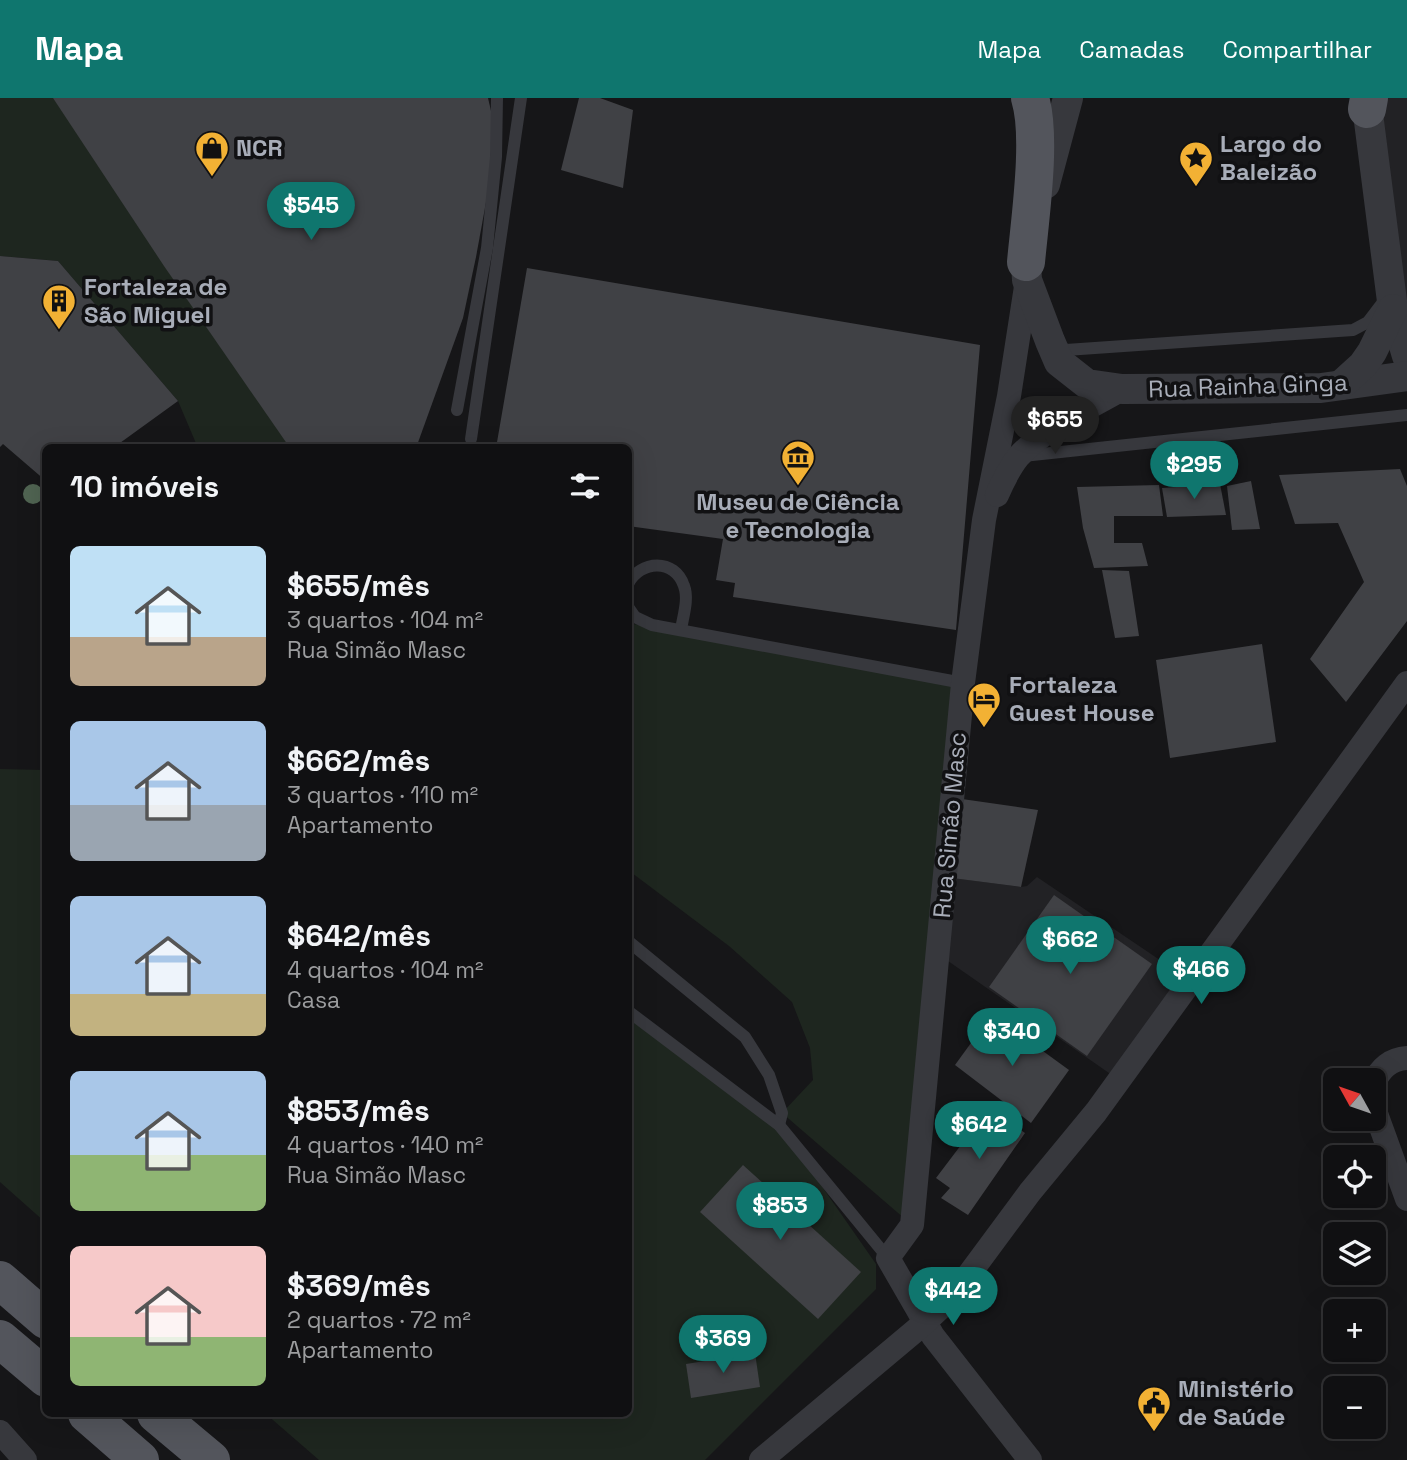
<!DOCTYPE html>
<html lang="pt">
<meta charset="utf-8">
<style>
body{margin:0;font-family:"Space Grotesk",sans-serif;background:#1e1e20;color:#f1f3f6;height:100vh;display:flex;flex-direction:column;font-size:26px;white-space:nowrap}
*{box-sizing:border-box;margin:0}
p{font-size:23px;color:#9c9d9f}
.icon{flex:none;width:38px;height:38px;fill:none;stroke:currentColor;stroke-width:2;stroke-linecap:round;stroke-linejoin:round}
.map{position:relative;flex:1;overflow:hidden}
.sheet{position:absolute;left:42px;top:346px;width:590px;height:973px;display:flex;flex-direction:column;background:#101012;border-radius:10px;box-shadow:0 7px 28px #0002,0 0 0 2px #303032}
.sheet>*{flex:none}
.needle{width:46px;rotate:310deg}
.buttons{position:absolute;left:1323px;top:970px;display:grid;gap:14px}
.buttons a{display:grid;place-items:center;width:63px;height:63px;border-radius:10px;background:#101012;box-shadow:0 7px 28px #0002,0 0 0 2px #303032;font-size:35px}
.price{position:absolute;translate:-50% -60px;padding:0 16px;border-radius:24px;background:#0f766e;color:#fff;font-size:23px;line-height:46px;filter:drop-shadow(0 2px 4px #0008)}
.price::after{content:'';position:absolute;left:50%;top:42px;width:21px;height:16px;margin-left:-10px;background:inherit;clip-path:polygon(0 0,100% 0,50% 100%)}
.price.on{background:#222;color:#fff}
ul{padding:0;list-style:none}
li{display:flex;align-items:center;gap:21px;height:175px;padding:0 28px}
li span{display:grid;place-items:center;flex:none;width:196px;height:140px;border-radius:10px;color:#555}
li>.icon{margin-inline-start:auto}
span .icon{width:84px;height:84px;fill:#fffc;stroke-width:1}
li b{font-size:30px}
h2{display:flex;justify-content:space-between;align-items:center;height:84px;padding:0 28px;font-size:30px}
header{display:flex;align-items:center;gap:42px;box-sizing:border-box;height:98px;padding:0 35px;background:#0f766e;color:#fff}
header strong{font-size:33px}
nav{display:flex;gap:38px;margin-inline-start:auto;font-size:24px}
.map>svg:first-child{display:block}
.built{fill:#222225}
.green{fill:#1e261f}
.building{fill:#404145}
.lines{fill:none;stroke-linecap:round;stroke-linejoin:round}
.service{stroke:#37383d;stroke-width:12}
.minor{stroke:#37383d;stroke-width:24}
.tertiary{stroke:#37383d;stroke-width:30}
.primary{stroke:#53555c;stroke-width:38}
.tree{fill:#506452}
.labels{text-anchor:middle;stroke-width:7;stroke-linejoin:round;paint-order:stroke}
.poi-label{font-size:24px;font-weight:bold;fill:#a8adb8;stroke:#111113;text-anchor:start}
.street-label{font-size:24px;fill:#a8adb8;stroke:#111113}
</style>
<header>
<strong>Mapa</strong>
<nav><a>Mapa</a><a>Camadas</a><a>Compartilhar</a></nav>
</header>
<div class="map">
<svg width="1407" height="1362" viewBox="0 0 1407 1362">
<rect width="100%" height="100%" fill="#161618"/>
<g class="built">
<polygon points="1369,0 1407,0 1407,254"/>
<polygon points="945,779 1021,789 1027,788 1037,779 1191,883 1119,982 938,856"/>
</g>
<g class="green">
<polygon points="0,0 90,0 350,350 198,350 178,303 58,163 0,158"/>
<polygon points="628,526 652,527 963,585 912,1127 782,1015 813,982 810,950 792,904 729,848 628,772"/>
<polygon points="0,671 45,672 45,1124 0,1084"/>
<polygon points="628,913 779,1027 876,1166 876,1191 705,1362 319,1362 266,1316 628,1316"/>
</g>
<g class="building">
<polygon points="53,0 488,0 494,26 489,88 476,159 463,220 416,350 290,350 164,168"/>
<polygon points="579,0 600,0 633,12 623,90 561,72"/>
<polygon points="0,158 58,163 178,303 113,350 46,350 46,383 3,346 0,349"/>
<polygon points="527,170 980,247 956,532 733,499 735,485 716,482 723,441 628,428 628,350 496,350"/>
<polygon points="1400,371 1407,388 1407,523 1346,604 1310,561 1364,484 1338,425 1295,426 1279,377"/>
<polygon points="1251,383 1260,431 1232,432 1227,388"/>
<polygon points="1220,386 1226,417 1167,419 1162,390"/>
<polygon points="1159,387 1163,418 1114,418 1114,445 1142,445 1148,468 1094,470 1083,430 1077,389"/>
<polygon points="1102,472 1129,473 1139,538 1115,540"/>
<polygon points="1262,546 1276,644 1170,660 1156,562"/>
<polygon points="962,701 1038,712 1021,789 952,780"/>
<polygon points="1054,797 1152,866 1087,958 989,889"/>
<polygon points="992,916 1069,972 1031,1025 955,967"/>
<polygon points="989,1010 1025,1035 968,1117 941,1100 950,1090 936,1080"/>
<polygon points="743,1067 861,1174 818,1221 700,1114"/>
<polygon points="755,1255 760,1289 691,1300 686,1266"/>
</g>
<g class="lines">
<g class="service">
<polyline points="1056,246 1066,252 1353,232 1368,224 1384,203"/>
<polyline points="457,312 487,150 496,59 497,0"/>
<polyline points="471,341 521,0"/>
<polyline points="1023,358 1407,317"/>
<path d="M628,486C640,462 675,460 684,488C689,501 683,518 681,532"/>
<polyline points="628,509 635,519 652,527 963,585"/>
<polyline points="628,843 745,939 769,977 782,1015 779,1027"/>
<polyline points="628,913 779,1027 888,1160"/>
</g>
<g class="minor">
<polyline points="1027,182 1009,298 984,422 963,585 912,1127 888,1160 933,1238 1030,1362"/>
<path d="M997,397C1003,383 1010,369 1019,358C1044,331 1089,310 1122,291"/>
<path d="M1374,985C1380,970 1391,961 1407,960"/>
<polyline points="1374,1010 1407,1101"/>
<polyline points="0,1334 25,1362"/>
<polyline points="761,1362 922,1227 953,1198 1030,1094 1096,1014 1407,585"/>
</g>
<g class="tertiary">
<polyline points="1366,0 1393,211 1407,258"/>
<polyline points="1045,86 1068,0"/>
<polyline points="1031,144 1026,164 1027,182 1050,243 1059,264 1087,286 1122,291 1321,290 1407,278"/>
<polyline points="1341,287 1363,267 1372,254 1393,211"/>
</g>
<g class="primary">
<polyline points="1367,11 1369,0"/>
<path d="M1026,164C1030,120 1042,39 1030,0"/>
<polyline points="0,1182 46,1222"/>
<polyline points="0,1241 46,1280"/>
<polyline points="87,1316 140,1362"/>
<polyline points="156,1316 211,1362"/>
</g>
</g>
<circle class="tree" cx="33" cy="396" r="10"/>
<defs>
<g id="shop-pin" transform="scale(1.75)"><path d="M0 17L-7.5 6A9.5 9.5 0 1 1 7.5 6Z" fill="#f2b134" stroke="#111113"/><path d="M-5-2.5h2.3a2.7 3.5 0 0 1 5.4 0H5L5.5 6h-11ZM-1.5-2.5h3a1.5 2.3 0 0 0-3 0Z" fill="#111"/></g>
<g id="sight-pin" transform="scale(1.75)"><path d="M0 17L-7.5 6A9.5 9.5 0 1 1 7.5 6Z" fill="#f2b134" stroke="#111113"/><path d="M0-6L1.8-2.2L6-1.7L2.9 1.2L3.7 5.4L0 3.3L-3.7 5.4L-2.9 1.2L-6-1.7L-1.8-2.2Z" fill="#111"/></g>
<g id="building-pin" transform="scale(1.75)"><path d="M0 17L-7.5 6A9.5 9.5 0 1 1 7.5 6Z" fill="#f2b134" stroke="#111113"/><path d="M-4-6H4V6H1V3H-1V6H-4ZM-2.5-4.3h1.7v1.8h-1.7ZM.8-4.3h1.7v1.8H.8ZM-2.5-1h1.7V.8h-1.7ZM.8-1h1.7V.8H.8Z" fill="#111"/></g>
<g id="museum-pin" transform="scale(1.75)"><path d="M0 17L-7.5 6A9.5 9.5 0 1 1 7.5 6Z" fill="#f2b134" stroke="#111113"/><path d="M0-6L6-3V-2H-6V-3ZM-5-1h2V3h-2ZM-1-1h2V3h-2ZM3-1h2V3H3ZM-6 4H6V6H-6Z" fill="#111"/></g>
<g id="hotel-pin" transform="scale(1.75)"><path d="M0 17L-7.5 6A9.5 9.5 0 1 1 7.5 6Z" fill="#f2b134" stroke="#111113"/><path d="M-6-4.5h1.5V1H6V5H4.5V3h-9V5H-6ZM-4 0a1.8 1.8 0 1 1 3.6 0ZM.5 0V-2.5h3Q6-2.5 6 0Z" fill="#111"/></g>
<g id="civic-pin" transform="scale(1.75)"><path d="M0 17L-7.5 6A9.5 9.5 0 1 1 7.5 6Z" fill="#f2b134" stroke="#111113"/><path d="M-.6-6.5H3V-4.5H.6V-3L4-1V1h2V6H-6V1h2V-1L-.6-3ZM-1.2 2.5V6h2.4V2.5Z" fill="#111"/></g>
</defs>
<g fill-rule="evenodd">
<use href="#shop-pin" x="212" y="50"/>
<use href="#sight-pin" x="1196" y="60"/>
<use href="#building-pin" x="59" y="203"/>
<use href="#museum-pin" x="798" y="359"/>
<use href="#hotel-pin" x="984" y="601"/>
<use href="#civic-pin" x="1154" y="1305"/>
</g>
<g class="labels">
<g class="poi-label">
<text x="1220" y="54">Largo do<tspan x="1220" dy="28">Baleizão</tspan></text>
<text x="236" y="58">NCR</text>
<text x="84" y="197">Fortaleza de<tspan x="84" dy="28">São Miguel</tspan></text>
<text x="798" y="412" text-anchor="middle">Museu de Ciência<tspan x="798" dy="28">e Tecnologia</tspan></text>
<text x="1009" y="595">Fortaleza<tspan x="1009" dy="28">Guest House</tspan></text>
<text x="1178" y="1299">Ministério<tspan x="1178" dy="28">de Saúde</tspan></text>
</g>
<g class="street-label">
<text transform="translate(1248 288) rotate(-2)" y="8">Rua Rainha Ginga</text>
<text transform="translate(950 727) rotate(-85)" y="8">Rua Simão Masc</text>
</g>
</g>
</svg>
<div class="buttons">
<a><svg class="needle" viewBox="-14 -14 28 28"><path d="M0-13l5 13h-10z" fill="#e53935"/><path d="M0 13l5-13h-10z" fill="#9c9d9f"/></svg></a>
<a><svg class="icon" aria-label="locate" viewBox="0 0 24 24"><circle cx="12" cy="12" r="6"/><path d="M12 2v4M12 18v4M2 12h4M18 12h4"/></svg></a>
<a><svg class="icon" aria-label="layers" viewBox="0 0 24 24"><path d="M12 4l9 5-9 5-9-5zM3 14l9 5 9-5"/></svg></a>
<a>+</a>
<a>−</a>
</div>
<b class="price" style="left:311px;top:144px">$545</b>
<b class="price on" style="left:1055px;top:358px">$655</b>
<b class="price" style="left:1194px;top:403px">$295</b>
<b class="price" style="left:1070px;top:878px">$662</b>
<b class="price" style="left:1201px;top:908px">$466</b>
<b class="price" style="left:1012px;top:970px">$340</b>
<b class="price" style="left:979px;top:1063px">$642</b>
<b class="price" style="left:780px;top:1144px">$853</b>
<b class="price" style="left:953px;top:1229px">$442</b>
<b class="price" style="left:723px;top:1277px">$369</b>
<section class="sheet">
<h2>10 imóveis<svg class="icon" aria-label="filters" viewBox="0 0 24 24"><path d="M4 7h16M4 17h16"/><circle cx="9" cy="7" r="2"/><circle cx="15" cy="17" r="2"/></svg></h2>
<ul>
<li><span style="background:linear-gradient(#bfe0f5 65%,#b9a48a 0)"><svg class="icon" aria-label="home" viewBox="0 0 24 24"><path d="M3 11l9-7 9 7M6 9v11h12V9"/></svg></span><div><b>$655/mês</b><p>3 quartos · 104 m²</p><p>Rua Simão Masc</p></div></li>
<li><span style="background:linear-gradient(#a9c7e8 60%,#9aa5b1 0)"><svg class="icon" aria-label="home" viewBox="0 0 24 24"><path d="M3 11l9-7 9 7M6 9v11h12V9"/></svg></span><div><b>$662/mês</b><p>3 quartos · 110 m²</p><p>Apartamento</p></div></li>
<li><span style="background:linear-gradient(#a9c7e8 70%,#c2b280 0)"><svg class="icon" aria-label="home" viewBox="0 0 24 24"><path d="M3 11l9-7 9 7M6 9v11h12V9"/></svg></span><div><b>$642/mês</b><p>4 quartos · 104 m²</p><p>Casa</p></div></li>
<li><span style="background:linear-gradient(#a9c7e8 60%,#8fb573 0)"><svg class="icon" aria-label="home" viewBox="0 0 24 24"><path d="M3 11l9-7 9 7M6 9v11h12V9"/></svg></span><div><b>$853/mês</b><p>4 quartos · 140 m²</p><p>Rua Simão Masc</p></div></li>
<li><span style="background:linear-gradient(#f6c9c9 65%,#8fb573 0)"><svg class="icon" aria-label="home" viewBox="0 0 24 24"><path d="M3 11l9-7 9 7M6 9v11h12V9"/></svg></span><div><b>$369/mês</b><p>2 quartos · 72 m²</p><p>Apartamento</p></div></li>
</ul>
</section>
</div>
